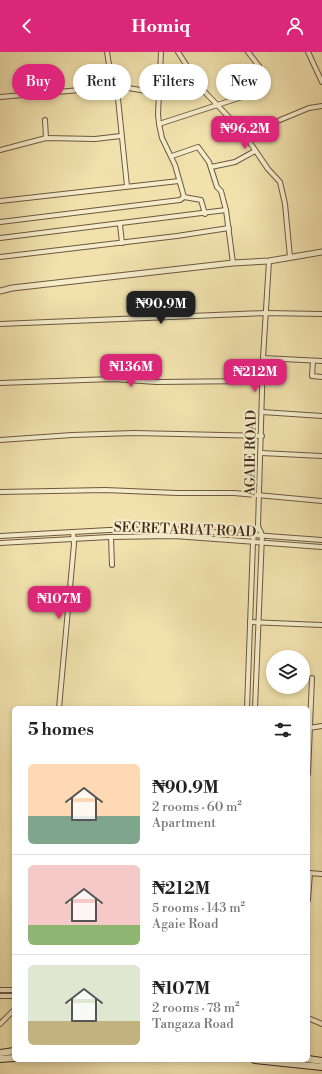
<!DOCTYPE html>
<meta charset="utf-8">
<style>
body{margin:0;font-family:"Libre Bodoni",serif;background:#f2f2f2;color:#222;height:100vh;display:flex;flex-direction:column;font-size:15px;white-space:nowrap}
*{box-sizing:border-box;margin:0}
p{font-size:13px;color:#767676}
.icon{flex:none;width:22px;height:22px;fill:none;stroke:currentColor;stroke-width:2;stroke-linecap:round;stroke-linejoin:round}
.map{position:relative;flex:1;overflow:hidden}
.side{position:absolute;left:12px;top:654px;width:298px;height:356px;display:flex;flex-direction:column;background:#fff;border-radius:6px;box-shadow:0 2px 6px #0003}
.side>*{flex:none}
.guide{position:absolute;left:12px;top:12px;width:298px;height:36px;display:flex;gap:8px}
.tools{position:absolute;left:266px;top:598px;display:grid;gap:8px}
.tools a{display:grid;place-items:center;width:44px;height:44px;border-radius:50%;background:#fff;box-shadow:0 2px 6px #0003;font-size:20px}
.price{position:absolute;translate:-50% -34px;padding:0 9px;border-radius:8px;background:#db2777;color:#fff;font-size:13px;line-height:26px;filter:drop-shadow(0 1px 2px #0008)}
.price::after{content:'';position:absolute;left:50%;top:24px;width:12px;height:9px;margin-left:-6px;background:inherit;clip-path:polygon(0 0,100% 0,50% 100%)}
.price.current{background:#222;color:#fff}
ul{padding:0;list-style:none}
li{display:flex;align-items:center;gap:12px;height:100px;padding:0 16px}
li+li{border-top:1px solid #e0e0e0}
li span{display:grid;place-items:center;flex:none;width:112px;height:80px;border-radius:6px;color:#555}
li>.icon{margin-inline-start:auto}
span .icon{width:48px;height:48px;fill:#fffc;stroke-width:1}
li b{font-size:17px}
h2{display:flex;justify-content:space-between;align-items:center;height:48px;padding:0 16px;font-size:17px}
.chip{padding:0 14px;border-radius:18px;background:#fff;box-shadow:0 2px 6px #0003;font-size:14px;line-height:36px}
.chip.current{background:#db2777;color:#fff}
header{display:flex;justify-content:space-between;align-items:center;height:52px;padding:0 16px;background:#db2777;color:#fff;font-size:18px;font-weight:700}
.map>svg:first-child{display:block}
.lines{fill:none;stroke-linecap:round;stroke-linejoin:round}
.minor-casing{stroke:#6d5840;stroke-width:6}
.tertiary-casing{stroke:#6d5840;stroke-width:7}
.secondary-casing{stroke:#412a1b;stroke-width:8}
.minor{stroke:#f5ecca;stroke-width:4}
.tertiary{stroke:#f5ecca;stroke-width:5}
.secondary{stroke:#f5ecca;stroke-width:6}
.labels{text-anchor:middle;stroke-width:4;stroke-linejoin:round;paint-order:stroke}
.street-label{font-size:14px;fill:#412a1b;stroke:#f5ecca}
</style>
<header><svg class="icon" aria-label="back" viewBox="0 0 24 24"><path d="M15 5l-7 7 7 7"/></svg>Homiq<svg class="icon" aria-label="person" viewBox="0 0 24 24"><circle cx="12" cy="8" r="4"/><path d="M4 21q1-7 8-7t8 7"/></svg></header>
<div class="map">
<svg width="322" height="1022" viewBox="0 0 322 1022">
<rect width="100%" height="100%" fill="#f0e1ad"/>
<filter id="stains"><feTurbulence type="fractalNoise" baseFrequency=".005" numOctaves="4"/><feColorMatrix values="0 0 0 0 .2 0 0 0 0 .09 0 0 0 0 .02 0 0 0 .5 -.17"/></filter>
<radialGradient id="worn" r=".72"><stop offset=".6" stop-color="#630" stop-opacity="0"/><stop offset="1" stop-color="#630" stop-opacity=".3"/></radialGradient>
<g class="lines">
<g class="minor-casing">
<g id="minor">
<polyline points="107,0 113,37"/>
<polyline points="161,0 158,62 159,72 162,86 175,113 184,145 201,148 205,162"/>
<polyline points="178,0 201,36 242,79 268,117 280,130 285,152 290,205"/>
<polyline points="248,0 259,14"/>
<polyline points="308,0 322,30"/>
<polyline points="117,37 127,134"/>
<polyline points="0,45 103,36 113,37 128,36 159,41"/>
<polyline points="45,68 46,86"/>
<polyline points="280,68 309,56 322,54"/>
<polyline points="159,72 245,44"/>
<polyline points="0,98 46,86 95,87 121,84"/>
<polyline points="172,104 198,95 209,110 217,135 221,139 226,158 233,211"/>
<polyline points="211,115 235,110 255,99"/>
<polyline points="0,149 179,129"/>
<polyline points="0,170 180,148 184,145"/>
<polyline points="120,173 122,191"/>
<polyline points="0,186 226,158"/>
<polyline points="0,205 177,184 229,176"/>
<polyline points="0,272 265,261 322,262"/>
<polyline points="263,306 322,309"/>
<polyline points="313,309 312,324 322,325"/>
<polyline points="0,331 113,327 156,330 263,329"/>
<polyline points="262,360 322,364"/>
<polyline points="0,388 72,383 134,381 262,384"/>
<polyline points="261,401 322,404"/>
<polyline points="0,440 105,438 177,441 234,441 322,449"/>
<polyline points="0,484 109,478 171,477 322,488"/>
<polyline points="111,485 112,513"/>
<polyline points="0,491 109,485 174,484 322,495"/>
<polyline points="250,570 322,573"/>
<polyline points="59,656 74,492 73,480"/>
<polyline points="247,656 253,490 254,483 258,474"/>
<polyline points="255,656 262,483 258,474 263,306 269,209"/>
<polyline points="309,676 322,674"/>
<polyline points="308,722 312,626"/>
<polyline points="309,821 322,822"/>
<polyline points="308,848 310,821"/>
<polyline points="0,938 14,938"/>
<polyline points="0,944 14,944"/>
<polyline points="308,966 322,972"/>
<polyline points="0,972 14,958"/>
</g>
</g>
<g class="tertiary-casing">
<polyline id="tertiary" points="0,239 12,236 233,211 269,209 322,200"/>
</g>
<g class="secondary-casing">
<g id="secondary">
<polyline points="0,1001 14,999"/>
<polyline points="0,1007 14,1006"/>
<polyline points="308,1007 322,1009"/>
<polyline points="255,1008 322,1015"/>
</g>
</g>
<use href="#minor" class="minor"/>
<use href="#tertiary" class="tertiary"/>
<use href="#secondary" class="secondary"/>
</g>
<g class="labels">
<g class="street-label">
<text transform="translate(250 401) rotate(-89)" y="5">AGAIE ROAD</text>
<text transform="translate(185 477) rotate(2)" y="5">SECRETARIAT ROAD</text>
</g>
</g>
<rect width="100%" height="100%" filter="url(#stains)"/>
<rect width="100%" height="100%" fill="url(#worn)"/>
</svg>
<div class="tools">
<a><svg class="icon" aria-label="layers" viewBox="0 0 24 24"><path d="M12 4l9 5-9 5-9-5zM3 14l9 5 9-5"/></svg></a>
</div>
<b class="price" style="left:245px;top:98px">₦96.2M</b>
<b class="price current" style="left:161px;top:273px">₦90.9M</b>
<b class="price" style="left:131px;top:336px">₦136M</b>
<b class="price" style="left:255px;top:341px">₦212M</b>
<b class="price" style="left:59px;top:568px">₦107M</b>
<div class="guide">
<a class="chip current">Buy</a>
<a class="chip">Rent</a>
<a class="chip">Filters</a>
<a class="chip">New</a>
</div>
<section class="side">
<h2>5 homes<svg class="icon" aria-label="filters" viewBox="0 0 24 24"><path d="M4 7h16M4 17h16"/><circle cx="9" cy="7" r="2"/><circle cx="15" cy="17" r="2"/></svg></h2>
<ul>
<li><span style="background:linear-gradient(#ffd9b3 65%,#7fa58c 0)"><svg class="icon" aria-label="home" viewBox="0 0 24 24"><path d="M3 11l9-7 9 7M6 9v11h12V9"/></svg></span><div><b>₦90.9M</b><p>2 rooms · 60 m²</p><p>Apartment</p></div></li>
<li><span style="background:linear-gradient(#f6c9c9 75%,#8fb573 0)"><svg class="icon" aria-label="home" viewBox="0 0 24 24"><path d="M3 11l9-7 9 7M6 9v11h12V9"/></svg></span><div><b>₦212M</b><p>5 rooms · 143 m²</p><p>Agaie Road</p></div></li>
<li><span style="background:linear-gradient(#dfe7d0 70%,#c2b280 0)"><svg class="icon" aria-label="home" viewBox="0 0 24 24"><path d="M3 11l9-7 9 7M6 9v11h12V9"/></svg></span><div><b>₦107M</b><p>2 rooms · 78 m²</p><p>Tangaza Road</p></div></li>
</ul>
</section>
</div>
